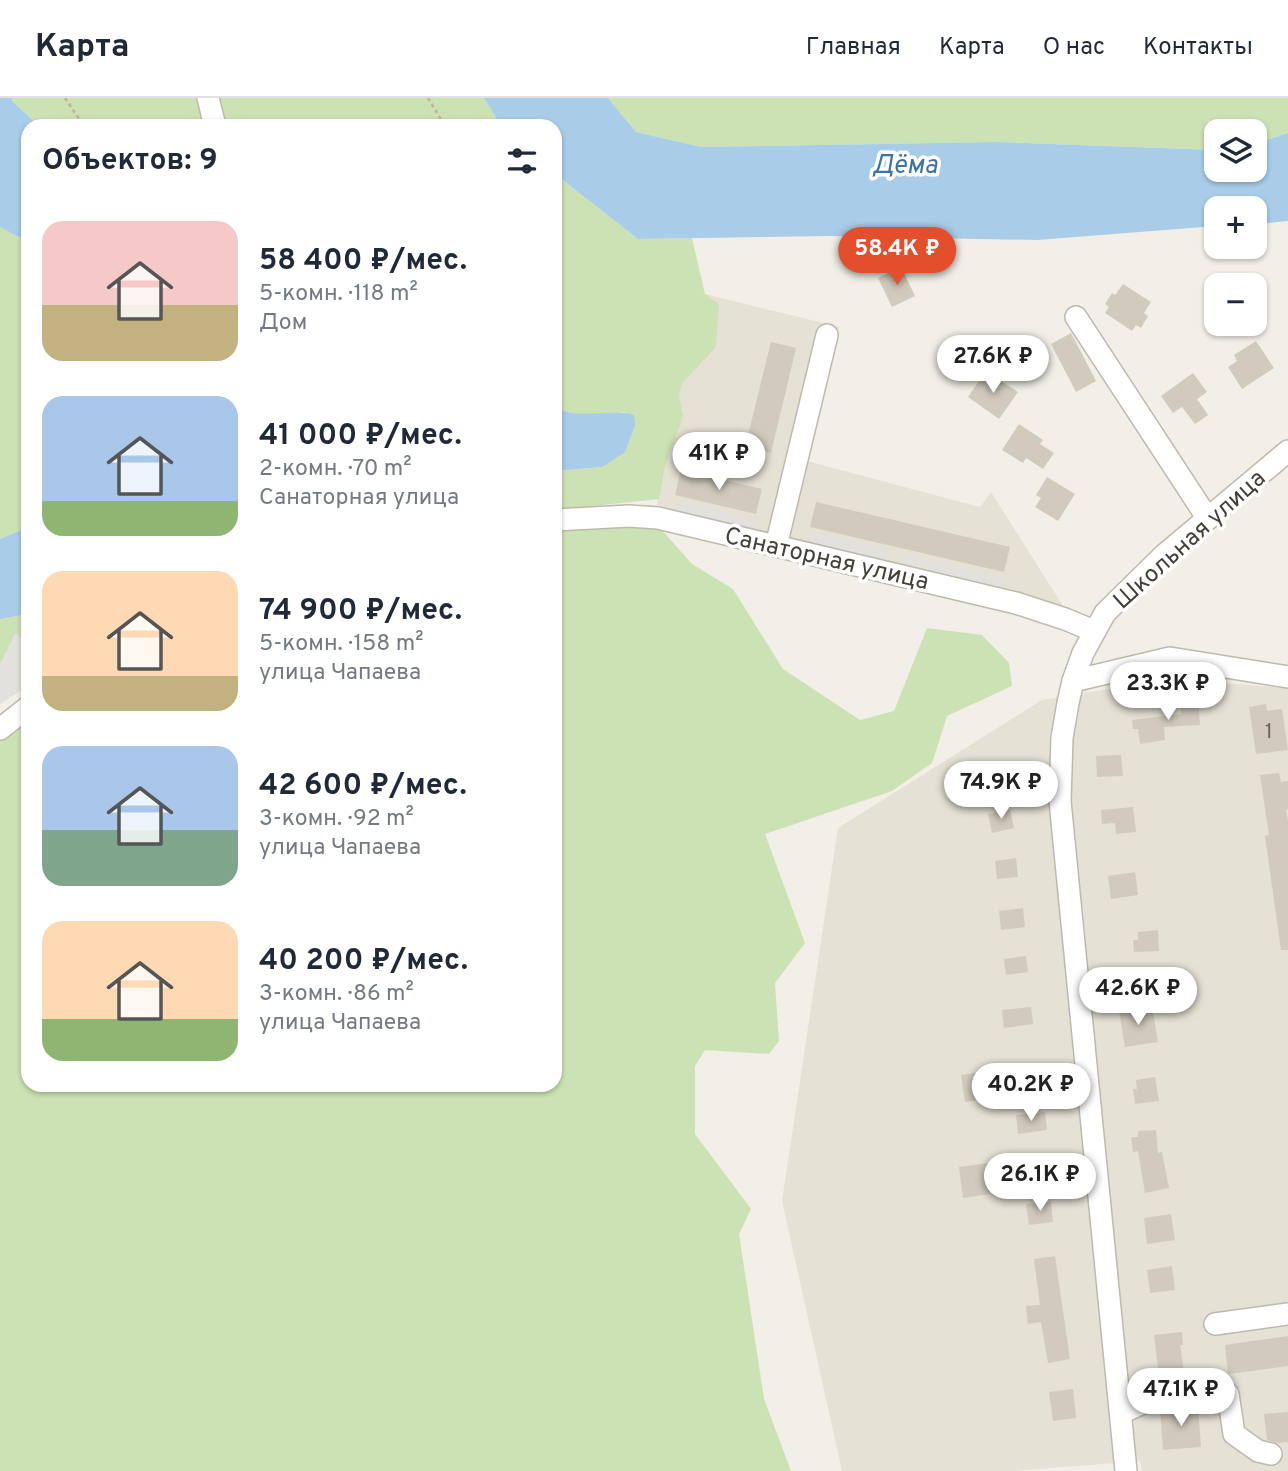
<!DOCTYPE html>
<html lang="ru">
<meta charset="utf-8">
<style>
body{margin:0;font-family:Overpass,sans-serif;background:#f2f2f3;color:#1f2937;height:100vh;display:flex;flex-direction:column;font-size:26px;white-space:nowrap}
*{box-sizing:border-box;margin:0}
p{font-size:23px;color:#747a83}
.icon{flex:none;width:38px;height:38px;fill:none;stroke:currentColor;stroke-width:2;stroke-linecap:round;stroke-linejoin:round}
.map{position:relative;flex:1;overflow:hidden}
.side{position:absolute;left:21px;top:21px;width:541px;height:973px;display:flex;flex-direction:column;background:#fff;border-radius:21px;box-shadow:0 2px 5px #0004}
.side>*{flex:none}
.controls{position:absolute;left:1204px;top:21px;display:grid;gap:14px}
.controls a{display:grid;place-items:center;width:63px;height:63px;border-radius:14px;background:#fff;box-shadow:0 2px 5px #0004;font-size:35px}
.price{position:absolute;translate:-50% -60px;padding:0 16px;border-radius:24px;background:#fff;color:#222;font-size:23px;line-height:46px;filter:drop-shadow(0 2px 4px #0008)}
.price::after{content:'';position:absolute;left:50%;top:42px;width:21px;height:16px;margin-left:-10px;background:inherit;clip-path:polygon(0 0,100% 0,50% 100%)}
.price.active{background:#e34f2c;color:#fff}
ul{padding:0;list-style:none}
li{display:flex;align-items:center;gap:21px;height:175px;padding:0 21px}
li span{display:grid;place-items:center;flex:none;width:196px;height:140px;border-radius:21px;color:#555}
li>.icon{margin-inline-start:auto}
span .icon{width:84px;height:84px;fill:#fffc;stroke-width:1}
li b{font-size:30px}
h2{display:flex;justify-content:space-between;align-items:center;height:84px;padding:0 21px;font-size:30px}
header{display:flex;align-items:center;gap:42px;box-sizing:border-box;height:98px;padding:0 35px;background:#fff;border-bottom:2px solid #e0e1e3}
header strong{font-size:33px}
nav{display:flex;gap:38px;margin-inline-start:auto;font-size:24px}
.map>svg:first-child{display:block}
.residential{fill:#e5e1d5}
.green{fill:#cbe2b4}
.parking{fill:#e3e1de}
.water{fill:#a9cce8}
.building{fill:#d2cbbd}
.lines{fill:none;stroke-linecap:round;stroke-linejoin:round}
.minor-casing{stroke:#bfb9ad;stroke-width:24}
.path{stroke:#bcb29d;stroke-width:2.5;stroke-dasharray:3.5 3.5;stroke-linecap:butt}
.minor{stroke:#fff;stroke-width:21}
.labels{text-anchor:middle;stroke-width:7;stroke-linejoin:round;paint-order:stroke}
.number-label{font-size:21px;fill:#686258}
.street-label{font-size:24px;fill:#443f37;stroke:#fff}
.water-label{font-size:26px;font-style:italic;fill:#3b74a4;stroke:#fff}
</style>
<header>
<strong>Карта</strong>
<nav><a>Главная</a><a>Карта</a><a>О нас</a><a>Контакты</a></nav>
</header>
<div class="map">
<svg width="1288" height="1373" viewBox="0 0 1288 1373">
<rect width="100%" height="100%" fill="#f1efe7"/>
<g class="residential">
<polygon points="684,191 839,229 807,363 980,409 991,394 1063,508 656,412 688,213"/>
<polygon points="1169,581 1288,590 1288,1373 1142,1373 1140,1363 1014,1373 842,1373 782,1103 838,730 1042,602"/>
</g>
<g class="green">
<polygon points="11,0 484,0 501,28 39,28 13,4"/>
<polygon points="608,0 1288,0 1288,35 1255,46 1255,33 1216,33 1216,52 996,44 701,49 636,34"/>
<path d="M555,76L638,141L692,140L705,196L719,206L716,249L682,285L679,297L683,318L665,368L659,401L555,412V373L602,369L625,314C607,316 568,321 555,307Z"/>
<polygon points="0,129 28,144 28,429 0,441"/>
<polygon points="653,422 692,466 733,491 783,571 860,622 894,613 927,530 982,537 1009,565 1012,588 947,618 932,665 892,693 765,736 805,845 775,885 779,943 769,956 705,952 695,968 695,1036 751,1111 739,1136 764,1301 791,1373 0,1373 0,643 28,622 28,987 555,987 555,430"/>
<polygon points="28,516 28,546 16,536 0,567 0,521"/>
</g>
<g class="parking">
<polygon points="677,403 755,422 752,434 674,416"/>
<polygon points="808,434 890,453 887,466 805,447"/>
<polygon points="907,458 1005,480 1002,493 904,470"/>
<polygon points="15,535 28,546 28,588 0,606 0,567"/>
</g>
<g class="water">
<polygon points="0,0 11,0 13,4 39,28 28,28 28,144 0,129"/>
<polygon points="484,0 608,0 636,34 701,49 996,44 1216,52 1216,72 1255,72 1255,46 1288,35 1288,123 1255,126 1255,110 1216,110 1216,128 1037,142 829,138 638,141 555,76 555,28 501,28"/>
<path d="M555,307C571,324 612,310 634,317L635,327L625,354L602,369L555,373Z"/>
<polygon points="28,429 28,516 0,521 0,441"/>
</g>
<g class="building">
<polygon points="901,169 915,198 892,209 878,180"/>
<polygon points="1123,186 1151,204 1144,215 1148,218 1141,230 1136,227 1132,233 1105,215 1109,209 1105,206 1112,195 1115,197"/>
<polygon points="1071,235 1096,283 1076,294 1051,246"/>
<polygon points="1256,243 1274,270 1242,291 1228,269 1237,263 1234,257"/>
<polygon points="771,244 796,250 771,355 745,349"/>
<polygon points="986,273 1018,294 999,321 968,299"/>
<polygon points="1193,275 1207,294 1197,301 1208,317 1195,326 1182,309 1173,315 1161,298"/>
<polygon points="1019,326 1043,342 1040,346 1054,355 1043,371 1026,360 1023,365 1002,352"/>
<polygon points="681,372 762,391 756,416 675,397"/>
<polygon points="1047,379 1075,396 1058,423 1035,409 1041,400 1036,397"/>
<polygon points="816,404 1010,449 1004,474 810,429"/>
<polygon points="1198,599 1200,627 1164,629 1165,642 1140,646 1138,631 1133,631 1132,622 1181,616 1180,601"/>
<polygon points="1266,606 1267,613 1282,611 1288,652 1256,656 1249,609"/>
<polygon points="1121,657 1123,678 1097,679 1096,658"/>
<polygon points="1279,675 1281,684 1288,683 1288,711 1286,712 1288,723 1288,852 1281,852 1265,738 1269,737 1260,677"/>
<polygon points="1133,709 1136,734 1116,736 1115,725 1102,726 1101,712"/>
<polygon points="1010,712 1014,730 992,735 988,716"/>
<polygon points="1016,760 1018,779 997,781 995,763"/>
<polygon points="1135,774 1138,797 1111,801 1108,778"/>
<polygon points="1023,810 1025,829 1001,832 999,813"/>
<polygon points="1158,832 1159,853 1134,854 1133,842 1138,842 1138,834"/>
<polygon points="1026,858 1028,874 1006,877 1004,861"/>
<polygon points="1152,908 1158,944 1125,949 1119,913"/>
<polygon points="1031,909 1033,926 1004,930 1002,912"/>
<polygon points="989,973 993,1000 965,1004 961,977"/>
<polygon points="1155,979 1159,1003 1135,1006 1133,991 1137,991 1136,982"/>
<polygon points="1045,1014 1047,1032 1018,1036 1016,1017"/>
<polygon points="1156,1032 1158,1055 1162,1054 1169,1090 1145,1095 1138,1053 1133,1054 1131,1039 1138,1039 1138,1033"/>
<polygon points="996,1064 999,1089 989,1091 990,1096 963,1100 959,1069"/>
<polygon points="1051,1104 1053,1124 1029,1127 1026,1106"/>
<polygon points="1171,1116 1175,1142 1147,1146 1144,1120"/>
<polygon points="1055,1158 1070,1261 1048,1265 1041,1224 1028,1226 1026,1208 1040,1207 1034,1161"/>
<polygon points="1172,1168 1175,1192 1150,1195 1147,1172"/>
<polygon points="1182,1234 1183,1247 1180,1247 1184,1274 1159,1278 1154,1237"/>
<polygon points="1288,1238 1288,1268 1228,1276 1225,1247"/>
<polygon points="1073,1291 1076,1320 1053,1323 1049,1294"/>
<polygon points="1198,1309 1201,1349 1163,1352 1160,1312"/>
<polygon points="1288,1314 1288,1344 1277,1345 1267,1342 1264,1316"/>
</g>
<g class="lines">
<g class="minor-casing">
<g id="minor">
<polyline points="208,0 215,28"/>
<polyline points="1076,219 1208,421"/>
<polyline points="555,422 629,418 658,420 1016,505 1065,521 1094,533"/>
<polyline points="776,448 827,237"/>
<polyline points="1073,583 1170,560 1288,579"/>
<polyline points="0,631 28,609"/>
<polyline points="1215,1226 1288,1216"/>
<polyline points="1121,1315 1161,1297 1221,1290 1228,1296 1234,1336 1258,1353 1271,1356"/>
<polyline points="1126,1373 1060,703 1062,640 1068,605 1073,583 1083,555 1105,515 1164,457 1288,353"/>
</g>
</g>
<g class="path">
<polyline points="65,0 84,28"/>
<polyline points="428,0 445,28"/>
</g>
<use href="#minor" class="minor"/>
</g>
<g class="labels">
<g class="number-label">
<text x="1269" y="640">1</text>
</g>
<g class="street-label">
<text transform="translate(1189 441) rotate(-42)" y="8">Школьная улица</text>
<text transform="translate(827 460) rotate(13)" y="8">Санаторная улица</text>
</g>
<g class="water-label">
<text x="905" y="75">Дёма</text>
</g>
</g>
</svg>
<div class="controls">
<a><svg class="icon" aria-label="layers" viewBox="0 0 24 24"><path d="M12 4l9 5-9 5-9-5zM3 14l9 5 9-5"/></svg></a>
<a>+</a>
<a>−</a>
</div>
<b class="price active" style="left:897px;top:189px">58.4K ₽</b>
<b class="price" style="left:993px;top:297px">27.6K ₽</b>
<b class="price" style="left:719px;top:394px">41K ₽</b>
<b class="price" style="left:1168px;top:624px">23.3K ₽</b>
<b class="price" style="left:1001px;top:723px">74.9K ₽</b>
<b class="price" style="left:1138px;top:929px">42.6K ₽</b>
<b class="price" style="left:1031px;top:1025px">40.2K ₽</b>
<b class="price" style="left:1040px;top:1115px">26.1K ₽</b>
<b class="price" style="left:1181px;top:1330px">47.1K ₽</b>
<section class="side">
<h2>Объектов: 9<svg class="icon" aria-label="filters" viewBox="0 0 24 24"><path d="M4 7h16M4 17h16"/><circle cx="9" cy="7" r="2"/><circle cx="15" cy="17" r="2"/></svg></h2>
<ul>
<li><span style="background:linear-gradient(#f6c9c9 60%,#c2b280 0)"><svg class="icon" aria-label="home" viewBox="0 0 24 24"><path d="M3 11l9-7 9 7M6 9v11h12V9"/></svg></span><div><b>58 400 ₽/мес.</b><p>5-комн. · 118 m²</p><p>Дом</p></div></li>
<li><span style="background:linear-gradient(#a9c7e8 75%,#8fb573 0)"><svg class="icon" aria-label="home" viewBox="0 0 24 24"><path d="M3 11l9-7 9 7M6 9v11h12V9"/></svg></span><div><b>41 000 ₽/мес.</b><p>2-комн. · 70 m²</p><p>Санаторная улица</p></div></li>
<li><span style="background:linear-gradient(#ffd9b3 75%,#c2b280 0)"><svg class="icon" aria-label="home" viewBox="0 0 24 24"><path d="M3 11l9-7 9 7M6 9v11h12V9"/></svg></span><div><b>74 900 ₽/мес.</b><p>5-комн. · 158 m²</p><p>улица Чапаева</p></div></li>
<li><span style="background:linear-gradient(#a9c7e8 60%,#7fa58c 0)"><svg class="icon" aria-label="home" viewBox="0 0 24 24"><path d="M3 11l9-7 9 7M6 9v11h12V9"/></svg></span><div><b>42 600 ₽/мес.</b><p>3-комн. · 92 m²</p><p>улица Чапаева</p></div></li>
<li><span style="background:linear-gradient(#ffd9b3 70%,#8fb573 0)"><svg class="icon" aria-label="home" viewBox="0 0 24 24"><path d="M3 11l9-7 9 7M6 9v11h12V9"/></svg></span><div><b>40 200 ₽/мес.</b><p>3-комн. · 86 m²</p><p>улица Чапаева</p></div></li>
</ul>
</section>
</div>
